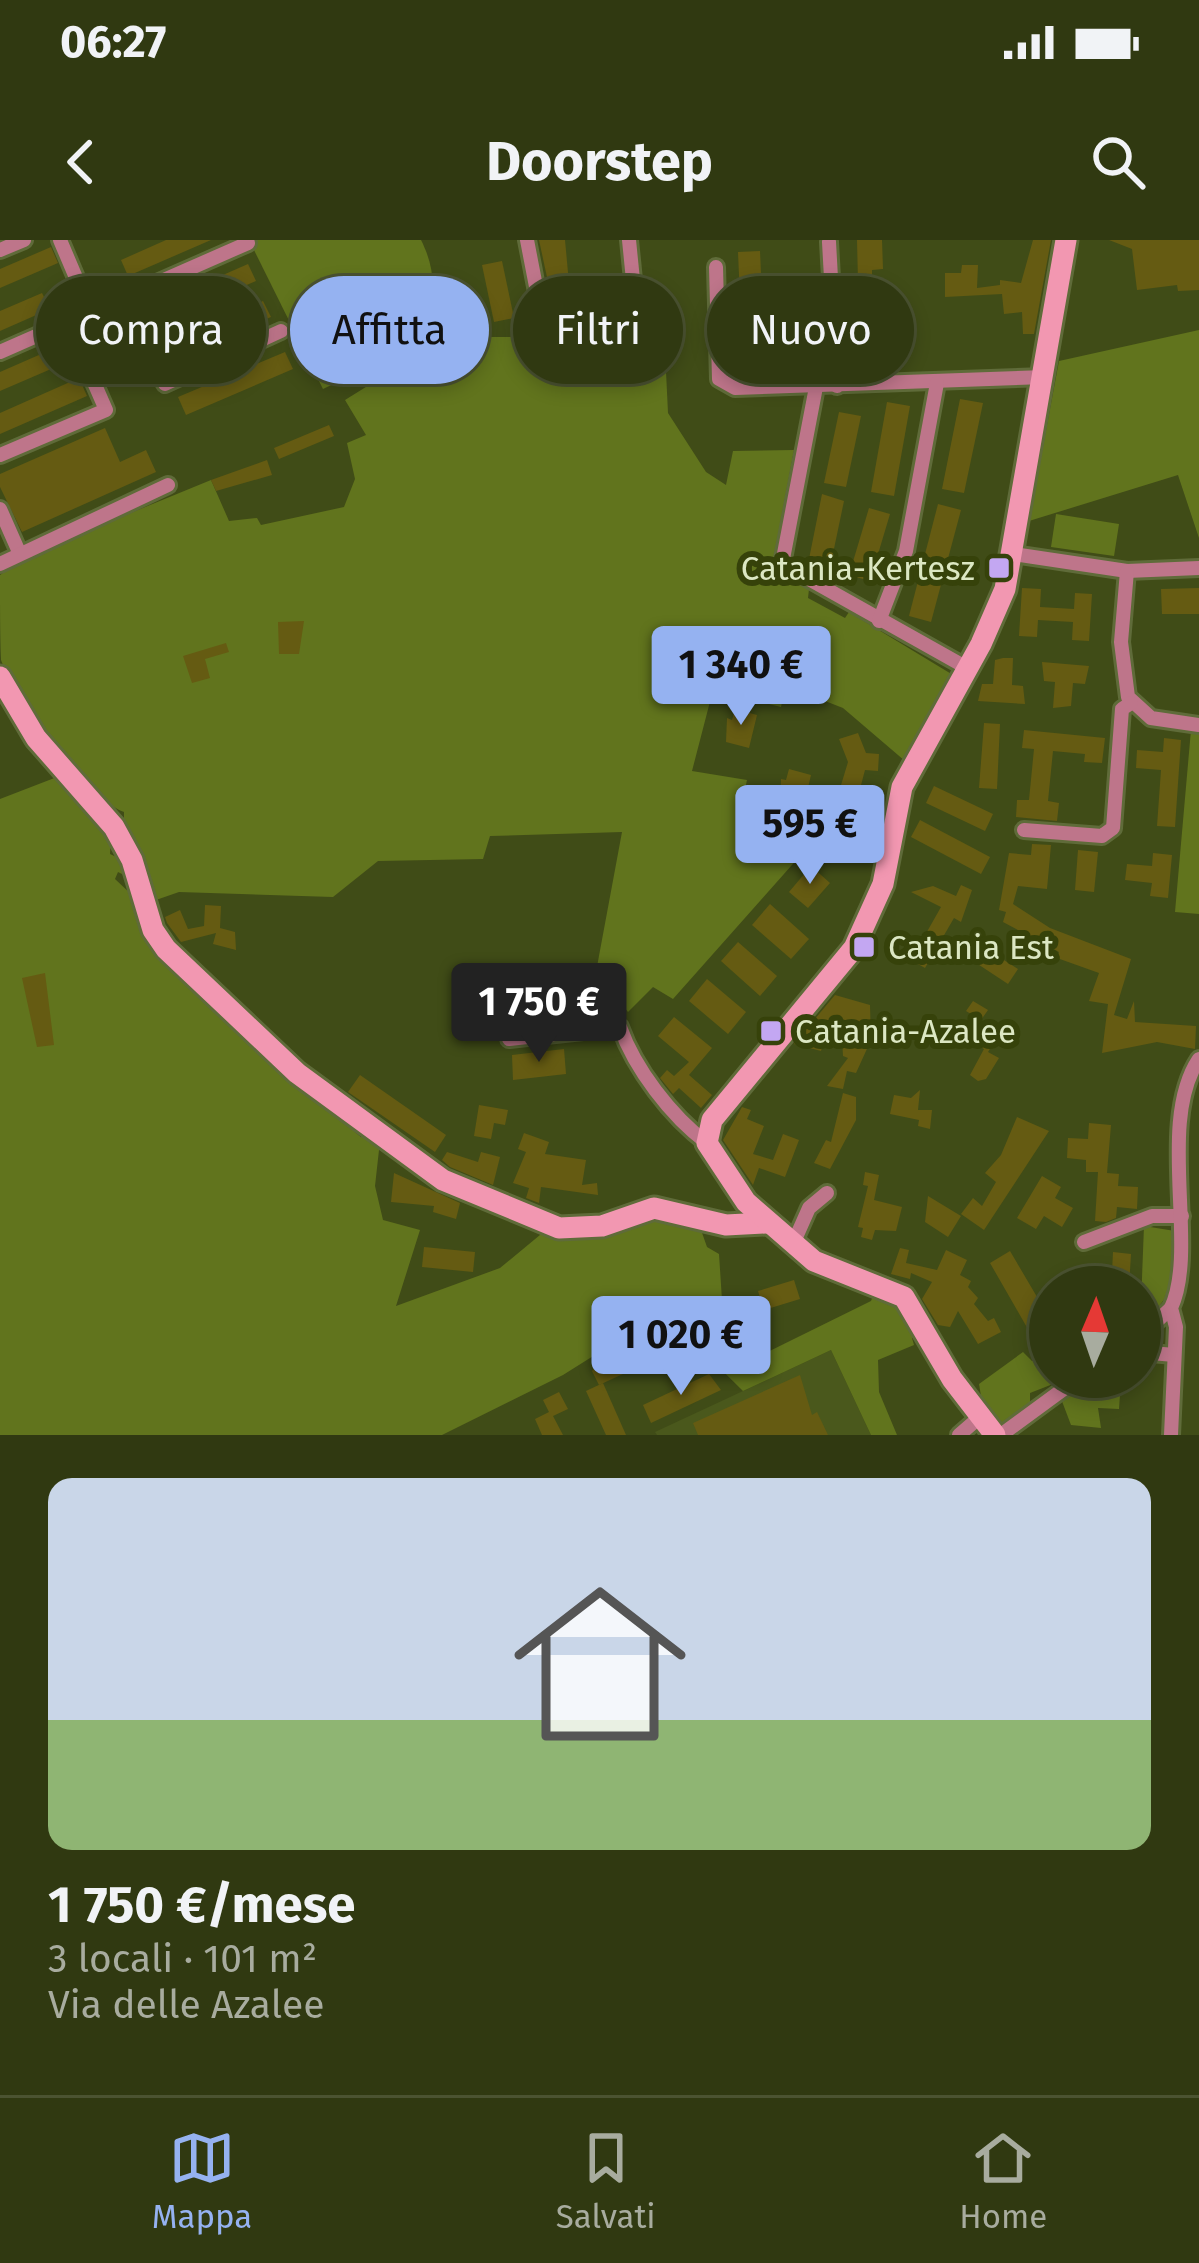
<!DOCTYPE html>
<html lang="it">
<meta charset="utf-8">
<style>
body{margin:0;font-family:"Fira Sans",sans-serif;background:#3c441f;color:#f1f3f6;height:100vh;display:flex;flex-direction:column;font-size:45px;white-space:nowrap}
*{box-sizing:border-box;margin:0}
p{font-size:39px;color:#a8ac9f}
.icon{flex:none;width:66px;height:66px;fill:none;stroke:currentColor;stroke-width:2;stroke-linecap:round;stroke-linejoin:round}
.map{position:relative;height:1195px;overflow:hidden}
.panel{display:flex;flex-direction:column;background:#303911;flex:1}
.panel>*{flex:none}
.top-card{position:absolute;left:36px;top:36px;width:1128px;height:108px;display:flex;gap:24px}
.needle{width:78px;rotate:2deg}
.controls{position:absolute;left:1029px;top:1026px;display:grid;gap:24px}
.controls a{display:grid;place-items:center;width:132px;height:132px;border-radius:50%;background:#303911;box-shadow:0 6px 18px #0003,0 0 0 3px #4b5331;font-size:60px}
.price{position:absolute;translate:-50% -102px;padding:0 27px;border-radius:12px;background:#95b2f1;color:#111;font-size:39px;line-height:78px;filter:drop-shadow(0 3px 6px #0008)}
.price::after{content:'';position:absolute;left:50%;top:72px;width:36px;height:27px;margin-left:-18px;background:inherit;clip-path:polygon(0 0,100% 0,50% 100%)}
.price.current{background:#222;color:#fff}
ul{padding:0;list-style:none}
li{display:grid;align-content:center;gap:24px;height:636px;padding:0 48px}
li span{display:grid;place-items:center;height:372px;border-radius:24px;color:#555}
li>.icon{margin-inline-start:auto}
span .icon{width:216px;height:216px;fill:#fffc;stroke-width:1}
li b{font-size:51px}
.tag{padding:0 42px;border-radius:54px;background:#303911;box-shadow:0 6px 18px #0003,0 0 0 3px #4b5331;font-size:42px;line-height:108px}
.tag.current{background:#95b2f1;color:#111}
.status{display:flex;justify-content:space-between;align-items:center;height:84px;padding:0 60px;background:#303911;direction:ltr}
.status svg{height:33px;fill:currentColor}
header{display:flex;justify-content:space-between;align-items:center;height:156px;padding:0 48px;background:#303911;font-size:54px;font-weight:700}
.tabs{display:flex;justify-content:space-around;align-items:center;height:168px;border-top:3px solid #4b5331;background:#303911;font-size:33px;color:#a8ac9f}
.tabs a{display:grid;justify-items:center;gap:6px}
.tabs .current{color:#95b2f1}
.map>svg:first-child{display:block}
.built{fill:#4a581c}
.green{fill:#61741d}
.building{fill:#655b12}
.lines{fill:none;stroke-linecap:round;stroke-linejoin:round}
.street-casing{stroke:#5f6b39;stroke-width:20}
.secondary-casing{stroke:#5f6b39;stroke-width:27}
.street{stroke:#be758a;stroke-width:14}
.secondary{stroke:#f297b1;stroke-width:21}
.poi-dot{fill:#c3a7f2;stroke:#36420a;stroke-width:4.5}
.labels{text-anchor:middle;stroke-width:12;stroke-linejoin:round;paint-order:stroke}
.poi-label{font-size:33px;fill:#dce7c3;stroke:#36420a;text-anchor:start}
</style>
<div class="status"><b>06:27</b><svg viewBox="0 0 49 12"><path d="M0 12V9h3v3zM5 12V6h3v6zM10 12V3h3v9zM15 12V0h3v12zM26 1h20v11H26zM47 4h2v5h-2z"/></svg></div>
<header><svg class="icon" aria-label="back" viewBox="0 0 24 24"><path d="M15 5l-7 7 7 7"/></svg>Doorstep<svg class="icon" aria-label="search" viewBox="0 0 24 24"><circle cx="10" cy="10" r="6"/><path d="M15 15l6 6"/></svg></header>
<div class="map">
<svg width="1199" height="1195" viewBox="0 0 1199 1195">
<rect width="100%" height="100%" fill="#404c17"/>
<polygon class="built" points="831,1110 871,1195 657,1195 655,1192"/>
<g class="green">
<path d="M249,0H421C462,82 385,120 323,149Z"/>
<polygon points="122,67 139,105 94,125 77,87"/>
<path d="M663,69L668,173L706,232L726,245L733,211L794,210L773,323L778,335L809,349L808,358L845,378L849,372L953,435L905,521L843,468L825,461L812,431L783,457L781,467L713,450L692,531L747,540L738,582L778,591L807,608L673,759L653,747L628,772L596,732L622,592L490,596L483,619L378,621L333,657L179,652L156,660L124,586V572C85,558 15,461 1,420C0,396 0,360 0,335L28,315L211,240L229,281L257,278L261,285L344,267L355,239L347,203L366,195L345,160L446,97H524Z"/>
<polygon points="1199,90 1199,298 1178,235 1029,281 1059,121"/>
<polygon points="1056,274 1119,284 1114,316 1051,307"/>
<polygon points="1191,490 1199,491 1199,674 1175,672"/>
<polygon points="57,537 111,598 110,614 123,620 126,636 118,632 115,639 132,655 160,716 289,842 359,887 355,892 361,897 367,891 380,901 375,946 383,980 420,990 396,1066 500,1028 546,990 646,976 700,987 707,1007 719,1014 722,1060 743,1124 871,1061 875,1051 896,1064 919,1095 912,1098 914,1105 878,1120 879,1152 897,1195 871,1195 831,1110 743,1151 655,1064 606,1108 563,1135 442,1195 0,1195 0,559"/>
<polygon points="1144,986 1175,991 1174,1047 1140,1090"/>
<polygon points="1023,1112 1032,1121 1050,1114 1050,1137 1071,1137 1030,1153 1030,1167 997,1188 983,1168 979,1144"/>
<polygon points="1093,1137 1137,1137 1121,1141 1119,1169 1098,1168 1101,1188 1071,1185 1060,1156"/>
</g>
<g class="building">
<polygon points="166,0 211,0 128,36 121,20"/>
<polygon points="539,0 565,0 572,76 556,79"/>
<polygon points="857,0 882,0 883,29 872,30 872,42 878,42 883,124 860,125"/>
<polygon points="1033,0 1051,0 1034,94 1023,94 1022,72 1004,74 1002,54 945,57 945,33 961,33 962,25 978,25 977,48 1000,45 1000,40 1021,43"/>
<polygon points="1109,0 1199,0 1199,50 1178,51 1177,45 1137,50 1132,9"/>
<polygon points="51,7 58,23 0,48 0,29"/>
<polygon points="760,11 765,126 743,127 738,12"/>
<polygon points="502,21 514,78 494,82 482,25"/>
<polygon points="248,24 256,41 151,86 143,70"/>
<polygon points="42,53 50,69 0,91 0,71"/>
<polygon points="263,61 271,77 167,122 160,106"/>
<polygon points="64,104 72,120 0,151 0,132"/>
<polygon points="285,112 293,129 186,175 178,157"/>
<polygon points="79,138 87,156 0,194 0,173"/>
<polygon points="960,159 983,163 964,253 942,249"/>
<polygon points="887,162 910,166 894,256 871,252"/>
<polygon points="839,172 861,176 846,247 824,243"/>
<polygon points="329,185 334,196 279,219 274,208"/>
<polygon points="105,188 120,222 146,210 156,232 22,292 0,247 0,234"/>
<polygon points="267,220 272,235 216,251 211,240"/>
<polygon points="822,254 844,261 831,323 809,319"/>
<polygon points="938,264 961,270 931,382 909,376"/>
<polygon points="869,268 890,274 870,341 849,335"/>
<polygon points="1022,348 1041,349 1040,367 1074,369 1075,353 1092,354 1089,401 1072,400 1073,382 1038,380 1037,397 1019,396"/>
<polygon points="1199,348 1199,374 1162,374 1161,349"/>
<polygon points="304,381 299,414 279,414 278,382"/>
<polygon points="226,403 229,412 205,419 210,438 192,443 183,416"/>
<polygon points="1003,418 1013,418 1012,445 1023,446 1025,464 978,461 982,444 993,444 995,420"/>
<polygon points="1042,422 1089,426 1085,444 1073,443 1071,466 1053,468 1055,442 1044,441"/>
<polygon points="735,469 757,475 749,508 726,502 727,478 732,480"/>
<polygon points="984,483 1000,484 997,549 979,548"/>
<polygon points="1024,490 1105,498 1102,523 1084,522 1085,514 1053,511 1048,561 1059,563 1057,581 1016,577 1017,560 1029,560 1034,509 1022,508"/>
<polygon points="858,493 866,513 879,514 878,531 865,530 856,564 868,570 861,586 848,580 831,593 819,578 835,565 848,522 839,499"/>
<polygon points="1164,498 1181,500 1175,587 1157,586 1161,530 1136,528 1137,510 1163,512"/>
<polygon points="789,529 811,535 803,569 780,562 781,539 786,540"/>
<polygon points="934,546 993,574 985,591 926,563"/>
<polygon points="920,580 990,617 981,634 911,597"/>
<polygon points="1032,604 1051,605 1047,649 1018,646 1013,664 1050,688 1131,719 1114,775 1127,779 1134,761 1135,782 1196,786 1195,809 1157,802 1102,813 1108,764 1089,761 1099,733 1057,718 1059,712 1003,682 1006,672 999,670 1009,613 1031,615"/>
<polygon points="1078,610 1098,612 1094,652 1075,650"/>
<polygon points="1153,613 1172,615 1168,658 1150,656 1152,643 1125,640 1127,624 1152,626"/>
<polygon points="811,626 830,643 808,668 789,652"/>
<polygon points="961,645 972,650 961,682 954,678 925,728 911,720 941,667 911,652 933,646 956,656"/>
<polygon points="770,664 809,699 791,719 752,685"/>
<polygon points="205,665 221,666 220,688 235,692 236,710 213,704 216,693 181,702 167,683 165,677 180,670 188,689 204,686"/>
<polygon points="971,699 1018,729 1008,744 961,713"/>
<polygon points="738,702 777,736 760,756 721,721"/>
<polygon points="45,733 54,805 37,807 22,738"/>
<polygon points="707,739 746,772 728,794 689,761"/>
<polygon points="835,755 870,765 871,800 856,833 847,831 843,849 827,846 848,818 843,816 842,799 824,800 821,811 794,804"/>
<polygon points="973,761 988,770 981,780 991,786 985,796 994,802 988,812 999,818 986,839 978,841 970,835 984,809 972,802 979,792 970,787 976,777 966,771"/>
<polygon points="674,777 712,808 689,835 712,855 701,868 679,848 673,854 660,838 667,830 674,836 689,822 658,796"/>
<polygon points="564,809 566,834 513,840 512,815"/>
<polygon points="360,835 446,895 435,912 348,852"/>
<polygon points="920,850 918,870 932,870 930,889 918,886 919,880 890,874 894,855 911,858"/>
<polygon points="843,853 856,857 856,880 830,929 814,923 826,900 831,902"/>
<polygon points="479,865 508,870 505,885 494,883 491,899 474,896"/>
<polygon points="742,867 751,870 747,879 764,886 753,914 773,920 783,894 799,900 785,937 759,928 753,945 723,900"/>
<polygon points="1017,877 1049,891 984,990 961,974 973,958 982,966 996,942 985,933 1001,915"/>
<polygon points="1089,883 1111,885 1107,933 1119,934 1118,946 1138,947 1137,969 1117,967 1116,978 1106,982 1095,981 1098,932 1086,932 1086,920 1067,918 1068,898 1088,899"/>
<polygon points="524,893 549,902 545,914 586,920 582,945 597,943 598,955 541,947 539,963 526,958 529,948 513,943 526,912 518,909"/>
<polygon points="447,912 478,922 481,912 500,917 493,945 450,927 442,920"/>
<polygon points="865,932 879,935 874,960 902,967 896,991 875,990 872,1000 861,997 863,988 858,987 868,946 863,945"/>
<polygon points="394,933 460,963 456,979 433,972 434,966 391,962"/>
<polygon points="1042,936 1061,947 1055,958 1073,968 1062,987 1044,976 1036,989 1017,978"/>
<polygon points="928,956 961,976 948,997 925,982"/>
<polygon points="424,1007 475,1012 473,1032 422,1027"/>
<polygon points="900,1008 909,1010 906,1023 937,1030 946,1010 967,1020 960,1035 971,1041 968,1047 978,1058 974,1064 988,1081 994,1078 1001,1092 978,1104 958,1071 950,1087 938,1085 922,1059 932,1042 911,1033 910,1039 891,1034"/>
<polygon points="1010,1011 1050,1079 1050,1114 1034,1088 1029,1091 990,1023"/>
<polygon points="1113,1012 1131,1014 1129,1047 1087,1045 1089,1030 1112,1032"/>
<polygon points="794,1040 800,1059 764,1070 758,1051"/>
<polygon points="663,1095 671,1112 599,1145 592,1131 597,1125"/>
<polygon points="709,1134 721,1150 651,1183 643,1165"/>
<polygon points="800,1135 812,1175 817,1172 828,1195 698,1195 693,1183"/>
<polygon points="603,1143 626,1195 606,1195 586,1151"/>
<polygon points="559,1152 568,1169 553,1176 563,1195 542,1195 535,1179 549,1172 543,1160"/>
</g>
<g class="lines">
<g class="street-casing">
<g id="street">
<polyline points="60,0 91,73"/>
<polyline points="527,0 544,88"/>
<polyline points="629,0 633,40"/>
<polyline points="829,2 837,146"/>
<polyline points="0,10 24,0"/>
<polyline points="716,27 719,139 735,148 1045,137"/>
<polyline points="125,58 165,144 281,91"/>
<polyline points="0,112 248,3"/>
<polyline points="816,147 782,324 969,429"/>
<polyline points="0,215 106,170 68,83"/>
<polyline points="0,269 19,312"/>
<polyline points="1013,314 1127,331 1199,328"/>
<polyline points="0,324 168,245"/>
<polyline points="1127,331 1121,402 1128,457 1151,478 1199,485"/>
<polyline points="879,381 906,311 937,143"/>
<polyline points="1024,590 1102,596 1113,588 1122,469 1131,463"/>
<path d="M509,799L620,787C635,829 671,876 707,903"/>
<polyline points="1084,1002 1152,976 1182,976"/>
<polyline points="793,1004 809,968 827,953"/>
<polyline points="1140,1097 1171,1068"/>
<polyline points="1140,1112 1174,1115"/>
<polyline points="959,1195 981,1176"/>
<polyline points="1001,1195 1080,1137"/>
<path d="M1171,1195L1176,1087L1171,1068C1199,1008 1156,883 1199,819"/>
</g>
</g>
<g class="secondary-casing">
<g id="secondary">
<polyline points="0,437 36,498 114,587 132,620 153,690 166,709 297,833 443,940 559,988 602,986 654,968 726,985 766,983"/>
<polyline points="995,1195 952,1139 904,1057 814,1021 746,962 707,903 712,880 854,708 883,644 902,547 981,404 1005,349 1066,0"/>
</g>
</g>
<use href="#street" class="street"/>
<use href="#secondary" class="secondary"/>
</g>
<g class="poi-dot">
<rect x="987" y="316" width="24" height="24" rx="6"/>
<rect x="852" y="695" width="24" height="24" rx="6"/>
<rect x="759" y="779" width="24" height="24" rx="6"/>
</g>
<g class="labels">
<g class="poi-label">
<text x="975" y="340" text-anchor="end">Catania-Kertesz</text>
<text x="888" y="719">Catania Est</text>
<text x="795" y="803">Catania-Azalee</text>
</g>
</g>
</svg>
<div class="controls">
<a><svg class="needle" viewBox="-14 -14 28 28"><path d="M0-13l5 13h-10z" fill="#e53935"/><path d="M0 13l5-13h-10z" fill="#a8ac9f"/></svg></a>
</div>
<b class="price" style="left:741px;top:488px">1 340 €</b>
<b class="price" style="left:810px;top:647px">595 €</b>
<b class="price current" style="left:539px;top:825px">1 750 €</b>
<b class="price" style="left:681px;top:1158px">1 020 €</b>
<div class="top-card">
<a class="tag">Compra</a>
<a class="tag current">Affitta</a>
<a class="tag">Filtri</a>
<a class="tag">Nuovo</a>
</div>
</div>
<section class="panel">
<ul>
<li><span style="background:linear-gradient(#c9d6e8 65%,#8fb573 0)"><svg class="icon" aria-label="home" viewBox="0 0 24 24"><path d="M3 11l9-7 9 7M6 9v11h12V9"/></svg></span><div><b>1 750 €/mese</b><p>3 locali · 101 m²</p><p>Via delle Azalee</p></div></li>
</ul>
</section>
<nav class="tabs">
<a class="current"><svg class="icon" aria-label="map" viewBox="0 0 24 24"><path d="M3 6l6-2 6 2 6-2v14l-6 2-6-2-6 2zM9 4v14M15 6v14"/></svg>Mappa</a>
<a><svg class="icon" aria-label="saved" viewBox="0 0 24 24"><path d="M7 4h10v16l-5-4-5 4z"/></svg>Salvati</a>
<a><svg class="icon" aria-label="home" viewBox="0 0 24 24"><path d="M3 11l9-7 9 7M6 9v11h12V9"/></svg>Home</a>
</nav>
